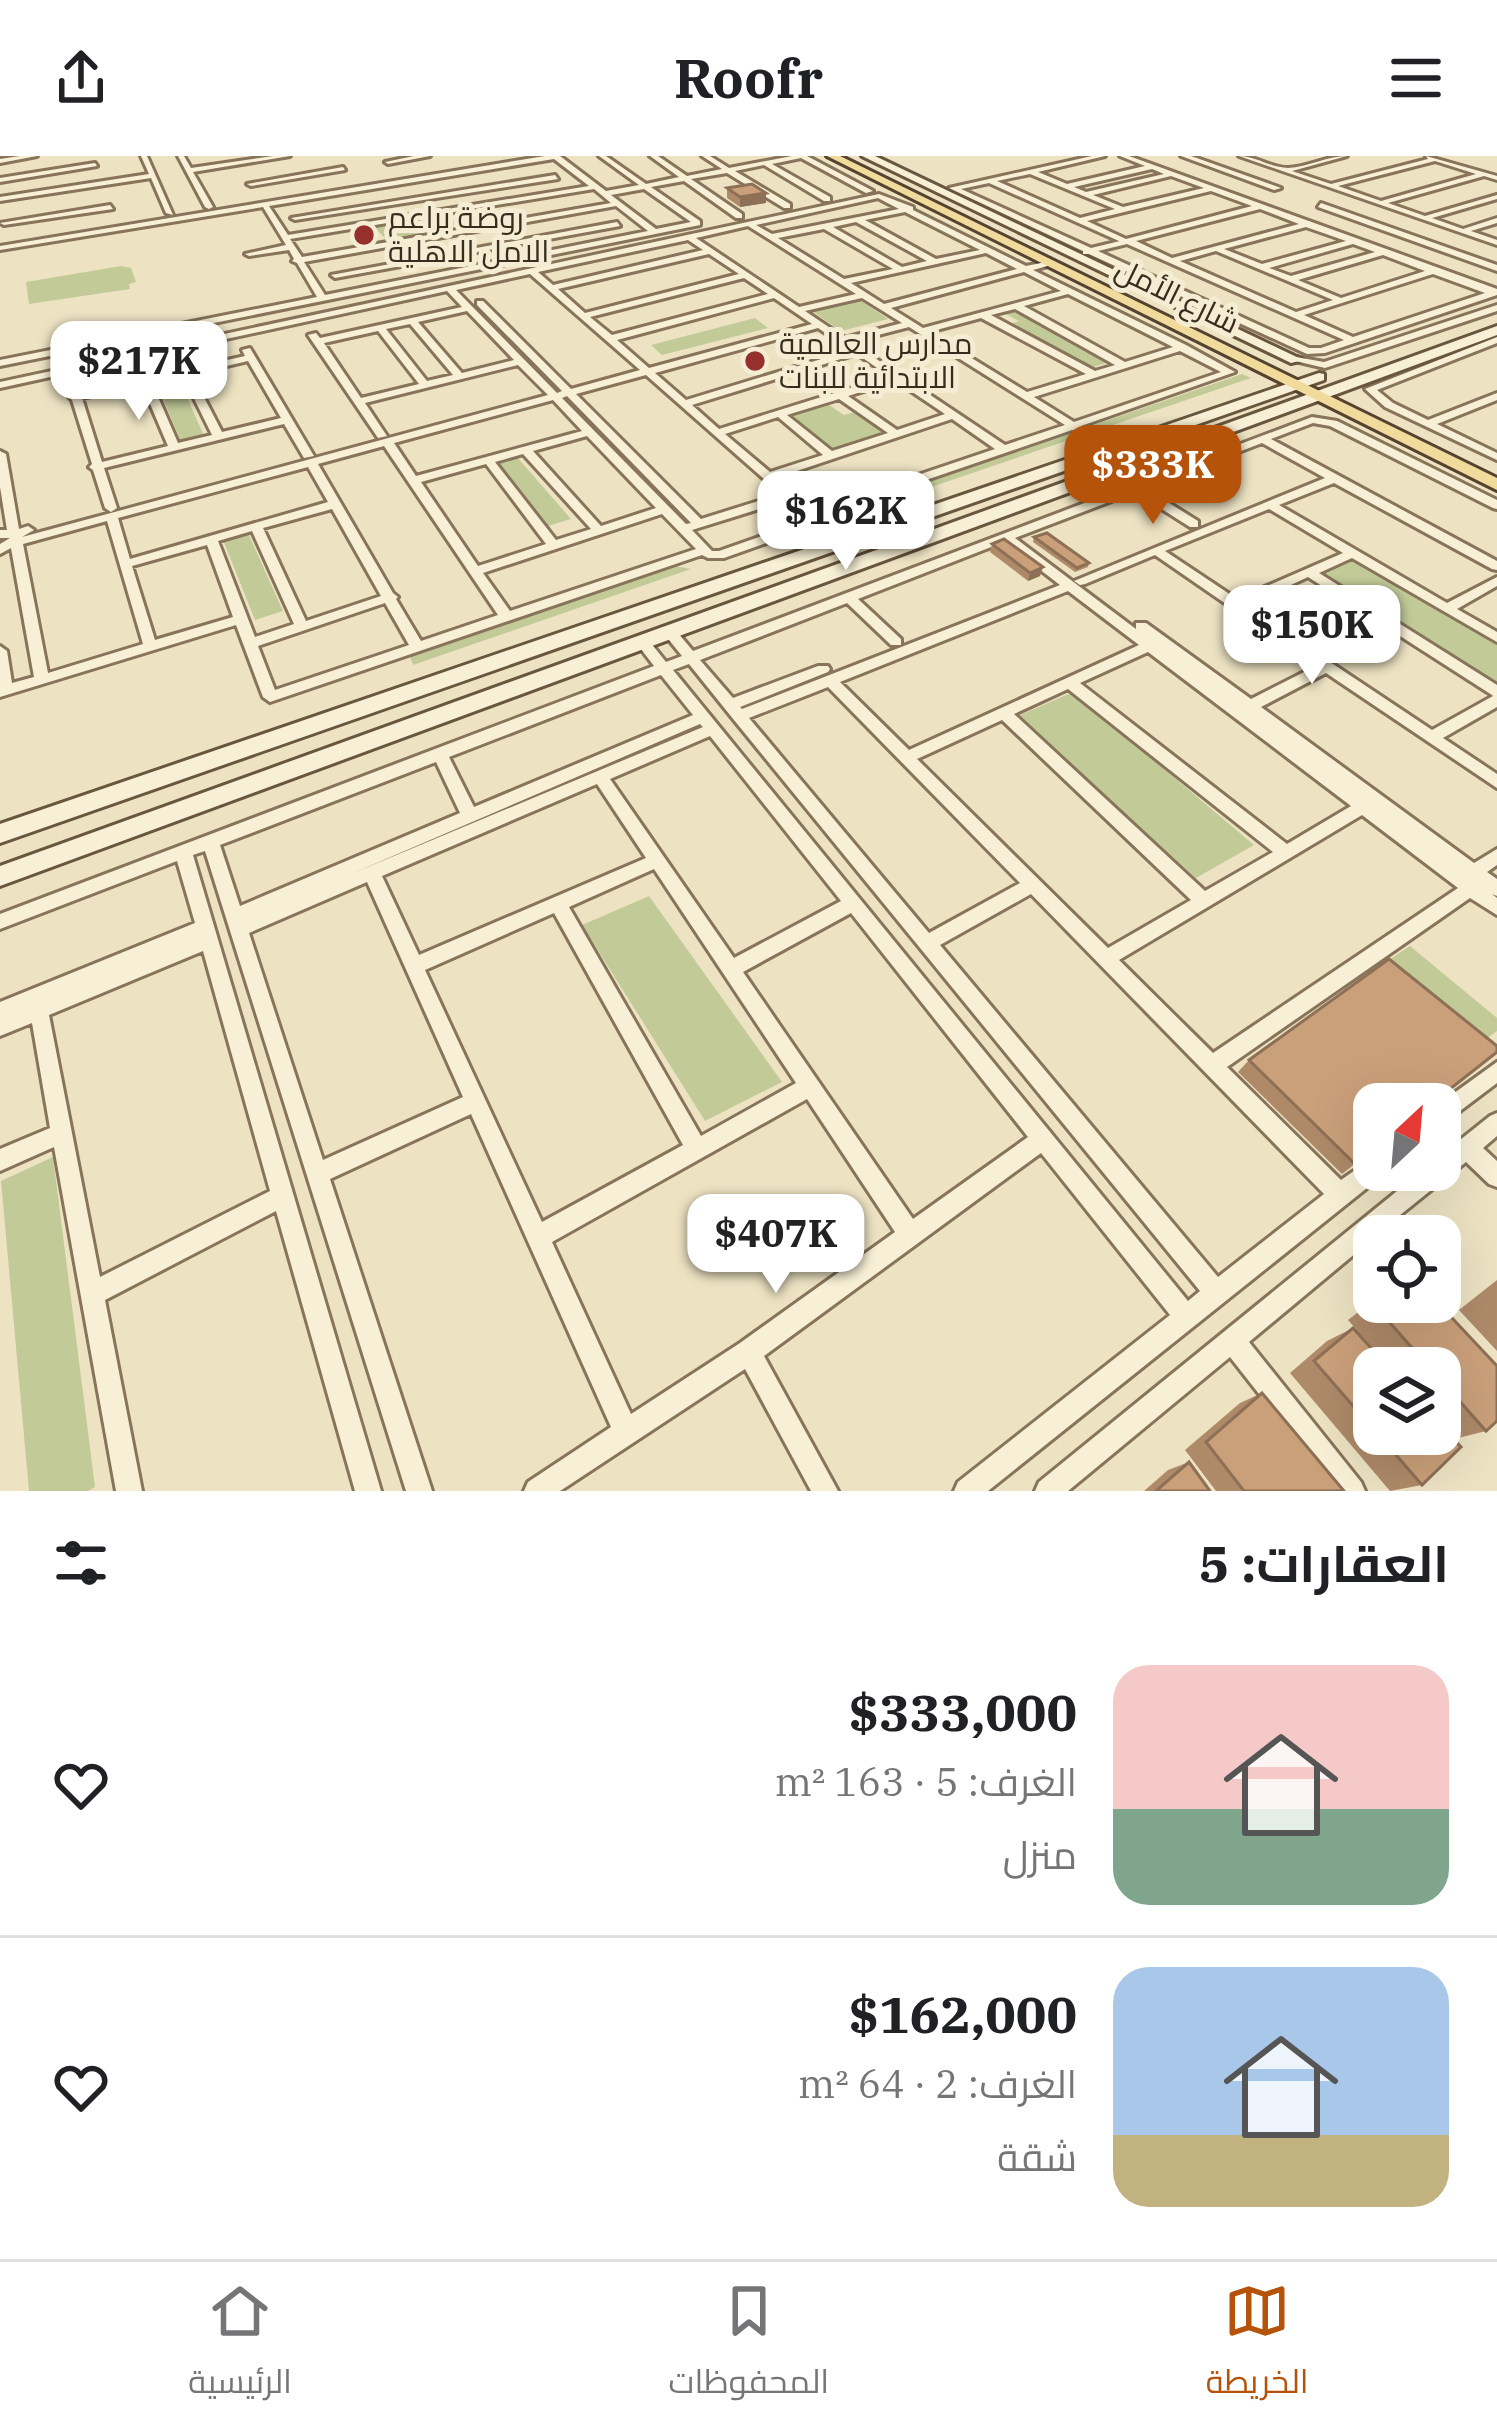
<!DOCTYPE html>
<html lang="ar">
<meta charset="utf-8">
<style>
body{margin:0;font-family:"IBM Plex Serif",Cairo,serif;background:#f6f6f6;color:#202124;direction:rtl;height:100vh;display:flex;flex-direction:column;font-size:45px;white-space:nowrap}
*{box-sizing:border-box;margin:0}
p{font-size:39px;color:#757577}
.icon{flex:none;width:66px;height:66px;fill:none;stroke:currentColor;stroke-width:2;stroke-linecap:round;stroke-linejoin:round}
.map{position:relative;height:1335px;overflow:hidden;direction:ltr}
.drawer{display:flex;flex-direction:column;background:#fff;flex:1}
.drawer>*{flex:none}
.needle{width:78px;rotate:26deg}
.buttons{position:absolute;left:1353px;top:927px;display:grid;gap:24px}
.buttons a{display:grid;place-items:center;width:108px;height:108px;border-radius:24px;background:#fff;box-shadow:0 12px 48px #0002;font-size:60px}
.price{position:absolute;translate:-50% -102px;padding:0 27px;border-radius:24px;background:#fff;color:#222;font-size:39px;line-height:78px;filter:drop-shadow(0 3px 6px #0008)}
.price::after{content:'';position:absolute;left:50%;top:72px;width:36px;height:27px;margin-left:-18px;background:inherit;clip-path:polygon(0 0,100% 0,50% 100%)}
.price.current{background:#b45309;color:#fff}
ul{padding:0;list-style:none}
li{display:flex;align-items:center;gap:36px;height:300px;padding:0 48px}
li+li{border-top:3px solid #e0e0e0}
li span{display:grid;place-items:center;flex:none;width:336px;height:240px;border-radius:36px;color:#555}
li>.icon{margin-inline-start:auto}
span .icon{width:144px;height:144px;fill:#fffc;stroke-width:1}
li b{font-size:51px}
h2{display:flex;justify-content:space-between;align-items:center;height:144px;padding:0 48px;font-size:51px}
header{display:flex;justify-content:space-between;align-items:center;height:156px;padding:0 48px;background:#fff;font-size:54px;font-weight:800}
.dock{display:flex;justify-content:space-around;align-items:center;height:168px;border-top:3px solid #e0e0e0;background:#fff;font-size:33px;color:#757577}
.dock a{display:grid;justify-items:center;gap:6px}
.dock .current{color:#b45309}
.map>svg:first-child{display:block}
.green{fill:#c2cb98}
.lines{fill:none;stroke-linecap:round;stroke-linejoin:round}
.street-casing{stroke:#87745a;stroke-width:6}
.secondary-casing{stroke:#69563e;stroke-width:6}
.primary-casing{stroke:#55422f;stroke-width:6}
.street{fill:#f8f0d6;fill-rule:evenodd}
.secondary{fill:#f8f0d6;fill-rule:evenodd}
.primary{fill:#f0da9c;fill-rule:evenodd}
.wall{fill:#ae8a69}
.shaded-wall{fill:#8d7055}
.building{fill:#caa07a;stroke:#8d7055;stroke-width:3}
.poi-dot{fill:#95302c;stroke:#f5edd3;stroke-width:4.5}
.labels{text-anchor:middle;stroke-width:10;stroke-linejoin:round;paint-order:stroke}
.far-poi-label{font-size:30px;fill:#372c1e;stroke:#f5edd3;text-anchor:start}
.far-street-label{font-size:30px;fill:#372c1e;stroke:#f5edd3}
</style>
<header><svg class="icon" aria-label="menu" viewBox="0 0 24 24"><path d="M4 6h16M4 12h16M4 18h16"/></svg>Roofr<svg class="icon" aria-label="share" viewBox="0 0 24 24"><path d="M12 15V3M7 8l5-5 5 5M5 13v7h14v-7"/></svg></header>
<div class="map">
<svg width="1497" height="1335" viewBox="0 0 1497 1335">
<rect width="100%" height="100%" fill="#ede3c3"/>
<g class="green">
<polygon points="445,57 457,68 446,70 449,74 389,86 373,70"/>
<polygon points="121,110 131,112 136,126 129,128 130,133 29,148 26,126"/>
<polygon points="855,141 888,163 841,175 809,153"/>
<polygon points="1015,154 1110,206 1086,213 1008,169 1019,165 1004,157"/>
<polygon points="755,162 768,172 662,199 651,189"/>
<polygon points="1242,218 1251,222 846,360 852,352"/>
<polygon points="181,228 204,280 181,286 159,233"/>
<polygon points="826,247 844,259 855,256 885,278 834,295 787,259"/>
<polygon points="517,301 571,363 548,370 496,307"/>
<polygon points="248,377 283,455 255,464 223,384"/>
<polygon points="1355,404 1497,489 1497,527 1322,419"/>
<polygon points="675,410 691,413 413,509 410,501"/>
<polygon points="1073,536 1254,689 1196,722 1018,560"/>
<polygon points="649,740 782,926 705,965 582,769"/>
<polygon points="1410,790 1497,862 1497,875 1473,892 1378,811"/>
<polygon points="53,1001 95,1331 88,1335 29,1335 1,1025"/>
</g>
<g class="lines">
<g class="street-casing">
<g id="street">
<polygon points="20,0 37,0 0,7 0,3"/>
<polygon points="141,0 147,0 173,59 166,57 151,22 0,45 0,41 149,18"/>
<polygon points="178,0 184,0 191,12 273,0 290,0 193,16 213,51 209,53 205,51"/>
<polygon points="414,0 430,0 388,8 385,6"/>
<path d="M545,0H560L606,35L639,29L599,0H606L646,28L679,21L650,0H658L687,20L722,13L702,0H710L729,12L792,0H807L873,35L866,37L801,2L772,8L830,41V45H824L764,9L735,15L790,48V52H784L727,17L691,23L742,58V62H736L684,25L651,31L700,65V69L0,210V204L317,141L297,107L292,105L294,103L289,94L249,100L245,98L286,89L263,51L0,94V90ZM554,3L589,30L288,79L269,50ZM594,33L611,47L302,101L290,83ZM644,33L691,66L656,73L611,39ZM616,50L648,75L325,139L304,106Z"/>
<path d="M1092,0H1105L1038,16L1067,28L1145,10L1120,0H1129L1497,133V139L1325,197L1307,198L1089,98H1083V95L949,32ZM1152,13L1164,18L1086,36L1074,31ZM1030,18L1115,53L1080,62L997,25ZM1171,20L1204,32L1123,51L1093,39ZM989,27L1119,85H1120L1091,92L961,33ZM1211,35L1252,50L1126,83L1087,65ZM1260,53L1299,68L1172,102L1136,85ZM1306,71L1346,85L1262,108L1224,93ZM1127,88L1344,184L1321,192H1309L1098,95ZM1353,88L1375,96L1291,120L1269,112ZM1216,95L1333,144L1296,156L1180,105ZM1383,99L1425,115L1341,142L1298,124ZM1433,118L1485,137L1353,181L1304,159Z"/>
<polygon points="1181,0 1191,0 1281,32 1274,34"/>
<path d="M1239,0C1256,0 1271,12 1288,12C1308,11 1327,0 1347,0L1292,15L1331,28L1428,3L1426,0L1497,20V24L1484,20L1388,47L1425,60L1497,39V43L1432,62L1463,73L1497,62V67L1471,75L1497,84V89ZM1435,5L1476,18L1381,45L1338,30Z"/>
<polygon points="95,7 97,10 0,26 0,22"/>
<polygon points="343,11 345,14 251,30 247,28"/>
<polygon points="555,19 558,23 295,64 291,62"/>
<path d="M879,38L913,51V54L1026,110L1051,105V109L1033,114L1186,189L1235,216L1081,270V274H1072L821,360L846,381V387H838L817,369L724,402H708L702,399L270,546L263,541L236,469L0,541V490L7,495L12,527L34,521L11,392L0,398V388L10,382H0V374H7L0,331V295L6,298L19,373L28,370L34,374L22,381L548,239L518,209L365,247L387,280L378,282L308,179L316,177L320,182L462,151L447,135L74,216L80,237L245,200L242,194L250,192L314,300L304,302L284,268L104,312L117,352L111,356L105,352L93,314L89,311L92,308L72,244L69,241L71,239L64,218L0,232V226ZM878,42L899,53L772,78L756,69ZM905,56L980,94L936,103L865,64ZM856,66L927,105L902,111L833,71ZM748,70L856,138L799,151L696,82ZM824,73L893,113L844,123L778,82ZM688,84L703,94L553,129L538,116ZM986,97L1017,113L884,148L851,127ZM709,98L739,118L585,157L558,133ZM1024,116L1061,135L923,172L891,152ZM530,118L640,214L571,233L483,145H477V149L562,235L557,237L456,134ZM744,122L768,138L612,179L590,161ZM1068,138L1173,191L1125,206L1024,150ZM774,142L812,168L649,212L617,184ZM862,142L902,167L845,182L805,155ZM1015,153L1115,209L1095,215L991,159ZM467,155L514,204L462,217L418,166ZM981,162L1086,218L1027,236L929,176ZM410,168L453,219L427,225L386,173ZM909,171L1065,269L1005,289L851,186ZM818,172L851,194L686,244L655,217ZM378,175L419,228L361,242L324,187ZM1180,195L1221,216L1074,266L1034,241ZM857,198L889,220L719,273L692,249ZM248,205L281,262L222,276L192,218ZM646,219L781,338L701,363L576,238ZM183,220L212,279L178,287L152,227ZM896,225L945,258L897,274L848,240ZM142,229L168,290L102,306L82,242ZM567,240L691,367L686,368L562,242ZM839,243L888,277L832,295L787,259ZM553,244L582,275L416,320L394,287ZM778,261L823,299L770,316L725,278ZM952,263L995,293L814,354L776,322ZM587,280L656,352L601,370L533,295ZM384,290L498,459L421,485L396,443L398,441L393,437L318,308ZM523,298L591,373L556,384L495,306ZM486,308L546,388L478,410L421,326ZM308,311L328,346L130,403L118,362ZM788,344L807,364L719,395H712L692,374ZM332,353L381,440L306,465L263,372ZM662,358L696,393L510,455L483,417ZM107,365L143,488L48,517L23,388ZM252,375L294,468L255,481L218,385ZM207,389L233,461L155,484L132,410ZM385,447L409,489L275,534L258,490Z"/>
<polygon points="1321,47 1497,109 1497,115 1318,51"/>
<polygon points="110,49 113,53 4,69 0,67"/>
<polygon points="617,66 620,70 335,122 331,119"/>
<polygon points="1497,149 1497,155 1325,212 1291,204 1296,201 1324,206"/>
<polygon points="1497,181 1497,187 1377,234 1393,247 1428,264 1497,237 1497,244 1437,268 1497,297 1497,304 1385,251 1365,233"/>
<path d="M1312,261L1337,265L1497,344V353L1493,352L1330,270L1313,267L1271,283L1497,405V414L1492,413L1334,327L1279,349L1447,447L1497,421V430L1457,453L1497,476V486L1352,402L1319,417L1497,529V551L1443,582L1497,618V632L1326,517L1261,551L1474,707L1497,693V709L1487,716L1497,723V740L1492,738L1497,742V759L1470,742L1227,911L1341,1024L1374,1001V1014H1384L1382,1020L988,1335H954L958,1326L1170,1159L1041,997L764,1200L838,1335H811L745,1213L560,1335H524L528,1326L611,1271L471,958L330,1023L432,1335H406L205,695L193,699L381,1335H355L276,1055L105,1144L142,1335H116L54,991L0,1015V993L50,972L32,867L0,880V846L195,767L177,705L0,773V758L654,510L634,484L636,481H646L666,506L682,500L661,474L663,471H673L693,495ZM1262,287L1325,322L1074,425L1080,429L1085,428L1155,399L1316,510L1251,543L1146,467H1136V473L1209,528L1015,382L1135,336L1190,371H1198V365L1145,332ZM1269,353L1343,397L1237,443L1165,395ZM1004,386L1060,429L742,553L740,551L828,516L830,513L828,510H818L733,542L700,504L847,447L891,489H901V483L858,443ZM1308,421L1492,539L1493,540L1432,574L1246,450ZM1068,435L1139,489L909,594L840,526ZM1148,496L1351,650L1287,688L1080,527ZM689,508L734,564L1200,1135L1188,1145L673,514ZM661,519L693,559L474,651L449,601ZM828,531L1020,727L929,777L749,562ZM1068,533L1273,696L1205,735L1014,558ZM1002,564L1191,744L1108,792L917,603ZM700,568L703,571L351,718ZM710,580L841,745L734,802L610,623ZM436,606L460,657L240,750L220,689ZM597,628L646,702L419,799L382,720ZM1362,659L1458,732L1213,897L1119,804ZM654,713L796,927L701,980L569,751ZM367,726L463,941L323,1004L249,777ZM1031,738L1324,1038L1218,1121L940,789ZM554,757L683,989L542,1066L425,814ZM851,757L1028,981L913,1063L743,816ZM203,795L270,1035L100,1121L49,859ZM807,943L895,1076L740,1187L631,1258L552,1086Z"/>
<polygon points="1497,906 1497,927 1440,970 1439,948"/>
<polygon points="1497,957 1497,980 1483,992 1497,1005 1497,1031 1489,1028 1466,1006 1374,1080 1374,1110 1366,1107 1357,1096 1249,1186 1361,1326 1365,1335 1335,1335 1230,1201 1068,1335 1035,1335 1039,1326 1423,1014 1440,1014 1440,1000 1490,960"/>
</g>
</g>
<g class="secondary-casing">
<g id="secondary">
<polygon points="862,0 875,0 1303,204 1291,207"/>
<polygon points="1497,170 1497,179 0,730 0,710"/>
<polygon points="1319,217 1324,218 1324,224 0,687 0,668"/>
</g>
</g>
<g class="primary-casing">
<polygon id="primary" points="827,0 840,0 1497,322 1497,334"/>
</g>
<use href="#street" class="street"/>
<use href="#secondary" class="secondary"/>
<use href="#primary" class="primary"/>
</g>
<g class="wall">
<polygon points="727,32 766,47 740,51 727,42"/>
<polygon points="1034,381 1089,407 1088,411 1075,416 1033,386"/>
<polygon points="992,388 1040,420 1028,425 990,396"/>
<polygon points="1249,904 1374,993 1342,1018 1238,916"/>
<polygon points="1497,1124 1497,1195 1459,1154"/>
<polygon points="1374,1144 1374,1146 1437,1146 1486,1275 1454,1283 1422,1329 1390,1335 1290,1217 1327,1185 1353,1172 1374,1212 1374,1278 1440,1278 1440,1212 1390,1212 1348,1164"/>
<polygon points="1262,1237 1344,1335 1216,1335 1185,1294 1240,1247"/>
<polygon points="1189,1306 1210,1335 1144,1335 1168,1314"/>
</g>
<g class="shaded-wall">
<polygon points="766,37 766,47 740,51 740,41"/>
<polygon points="1043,411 1040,420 1028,425 1030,417"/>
</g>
<g class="building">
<polygon points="752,28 766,37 740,41 727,32"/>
<polygon points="1047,377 1089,407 1077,412 1034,381"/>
<polygon points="1004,383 1043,411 1030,417 992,388"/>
<polygon points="1389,803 1497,890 1497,896 1431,948 1374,948 1374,993 1355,1008 1249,904"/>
<polygon points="1381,1146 1437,1146 1497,1210 1497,1265 1486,1275 1440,1223 1440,1212 1430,1212 1375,1150"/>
<polygon points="1353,1172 1389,1212 1374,1212 1374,1274 1314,1205"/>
<polygon points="1262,1237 1344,1335 1244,1335 1206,1286"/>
<polygon points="1440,1268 1461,1291 1422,1329 1378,1278 1440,1278"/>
<polygon points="1189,1306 1210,1335 1156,1335"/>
</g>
<g class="poi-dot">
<circle cx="364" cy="79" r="12"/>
<circle cx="755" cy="205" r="12"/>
</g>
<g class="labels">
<g class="far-poi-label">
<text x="388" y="72">روضة براعم<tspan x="388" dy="34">الامل الاهلية</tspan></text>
<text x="779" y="198">مدارس العالمية<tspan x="779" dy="34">الابتدائية للبنات</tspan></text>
</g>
<g class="far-street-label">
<text transform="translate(1177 140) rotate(26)" y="10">شارع الأمل</text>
</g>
</g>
</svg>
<div class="buttons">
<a><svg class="needle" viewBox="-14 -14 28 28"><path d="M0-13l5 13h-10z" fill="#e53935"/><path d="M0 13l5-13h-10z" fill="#757577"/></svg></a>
<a><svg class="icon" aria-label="locate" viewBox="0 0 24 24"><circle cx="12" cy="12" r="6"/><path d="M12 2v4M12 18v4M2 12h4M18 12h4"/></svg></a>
<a><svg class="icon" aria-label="layers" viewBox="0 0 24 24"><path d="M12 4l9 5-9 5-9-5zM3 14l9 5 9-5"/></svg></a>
</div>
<b class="price" style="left:139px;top:267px">$217K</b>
<b class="price current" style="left:1153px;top:371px">$333K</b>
<b class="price" style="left:846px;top:417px">$162K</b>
<b class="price" style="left:1312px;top:531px">$150K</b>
<b class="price" style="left:776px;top:1140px">$407K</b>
</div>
<section class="drawer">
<h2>العقارات: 5<svg class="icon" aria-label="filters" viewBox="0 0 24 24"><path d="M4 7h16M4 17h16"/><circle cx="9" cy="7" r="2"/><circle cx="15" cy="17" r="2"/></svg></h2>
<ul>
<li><span style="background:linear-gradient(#f6c9c9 60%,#7fa58c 0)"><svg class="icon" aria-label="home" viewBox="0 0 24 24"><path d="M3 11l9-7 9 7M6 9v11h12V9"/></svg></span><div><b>$333,000</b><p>الغرف: 5 · 163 m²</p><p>منزل</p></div><svg class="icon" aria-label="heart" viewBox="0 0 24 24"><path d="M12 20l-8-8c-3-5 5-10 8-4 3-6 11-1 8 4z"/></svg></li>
<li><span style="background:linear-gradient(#a9c7e8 70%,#c2b280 0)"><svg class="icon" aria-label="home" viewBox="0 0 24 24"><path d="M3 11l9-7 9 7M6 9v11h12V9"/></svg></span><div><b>$162,000</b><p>الغرف: 2 · 64 m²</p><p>شقة</p></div><svg class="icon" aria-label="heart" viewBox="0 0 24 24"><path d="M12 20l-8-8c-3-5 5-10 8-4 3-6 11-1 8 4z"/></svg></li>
</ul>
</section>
<nav class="dock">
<a class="current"><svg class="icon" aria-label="map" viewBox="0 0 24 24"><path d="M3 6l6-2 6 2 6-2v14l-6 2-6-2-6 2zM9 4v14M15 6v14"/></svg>الخريطة</a>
<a><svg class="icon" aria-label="saved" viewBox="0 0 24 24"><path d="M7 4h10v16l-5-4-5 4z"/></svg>المحفوظات</a>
<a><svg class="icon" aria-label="home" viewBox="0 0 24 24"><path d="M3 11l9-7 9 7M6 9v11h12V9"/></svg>الرئيسية</a>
</nav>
